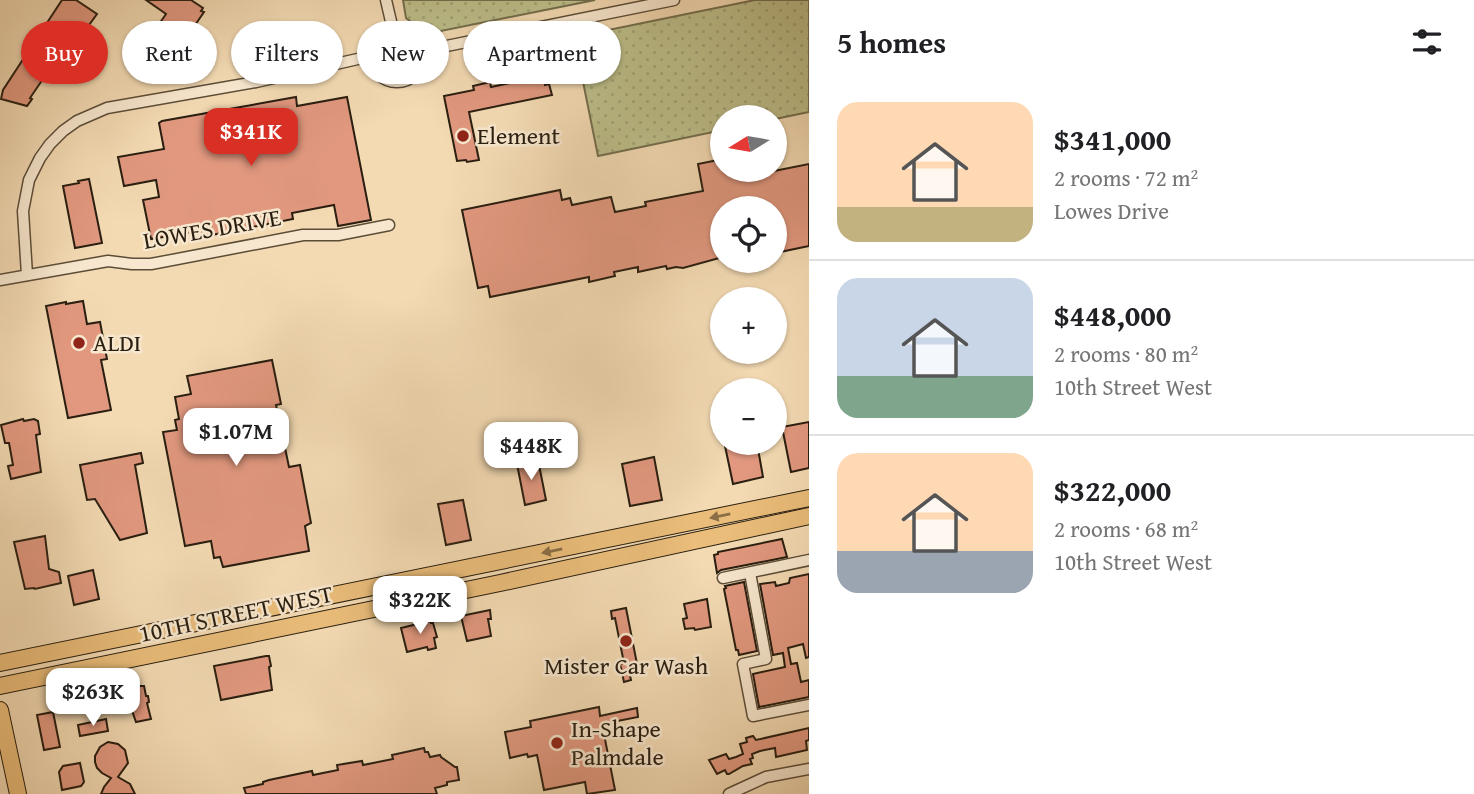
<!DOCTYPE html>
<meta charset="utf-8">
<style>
body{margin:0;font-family:"Gentium Book Plus",serif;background:#f6f6f6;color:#202124;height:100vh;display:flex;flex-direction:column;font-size:26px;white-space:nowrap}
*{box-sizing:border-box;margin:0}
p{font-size:23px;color:#757577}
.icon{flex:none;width:38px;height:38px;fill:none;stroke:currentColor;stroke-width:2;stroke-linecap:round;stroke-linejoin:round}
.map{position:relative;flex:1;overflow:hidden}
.drawer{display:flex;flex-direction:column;background:#fff;width:665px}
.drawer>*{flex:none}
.hud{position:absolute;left:21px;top:21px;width:665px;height:63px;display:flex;gap:14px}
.needle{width:46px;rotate:259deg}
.fabs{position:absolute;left:710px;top:105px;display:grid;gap:14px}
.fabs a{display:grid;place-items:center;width:77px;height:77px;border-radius:50%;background:#fff;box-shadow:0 2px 5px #0004;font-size:35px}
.price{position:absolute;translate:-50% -60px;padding:0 16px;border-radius:14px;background:#fff;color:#222;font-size:23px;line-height:46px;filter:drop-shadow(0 2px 4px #0008)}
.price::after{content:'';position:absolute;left:50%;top:42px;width:21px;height:16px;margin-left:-10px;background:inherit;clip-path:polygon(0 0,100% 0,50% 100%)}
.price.on{background:#d93025;color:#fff}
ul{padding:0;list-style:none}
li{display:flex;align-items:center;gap:21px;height:175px;padding:0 28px}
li+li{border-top:2px solid #e0e0e0}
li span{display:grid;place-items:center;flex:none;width:196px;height:140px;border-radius:21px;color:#555}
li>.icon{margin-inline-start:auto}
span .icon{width:84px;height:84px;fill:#fffc;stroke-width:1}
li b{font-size:30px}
h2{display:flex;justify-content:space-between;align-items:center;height:84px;padding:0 28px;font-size:30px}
.tag{padding:0 24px;border-radius:32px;background:#fff;box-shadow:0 2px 5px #0004;font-size:24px;line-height:63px}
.tag.on{background:#d93025;color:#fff}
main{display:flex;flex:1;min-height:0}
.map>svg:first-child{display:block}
.grass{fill:url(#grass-dots);stroke:#736e4e;stroke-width:2}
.building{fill:#e1987f;stroke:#291e10;stroke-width:2}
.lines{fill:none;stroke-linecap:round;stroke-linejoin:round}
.minor-casing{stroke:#5c4d39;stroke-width:13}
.primary-casing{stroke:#291e10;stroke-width:18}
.minor{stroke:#f7e7ce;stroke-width:10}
.primary{stroke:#eabd7a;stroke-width:16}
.oneway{fill:#8a6e45}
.poi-dot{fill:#8f2418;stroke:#f7e7ce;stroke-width:2.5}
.labels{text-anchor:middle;stroke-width:5;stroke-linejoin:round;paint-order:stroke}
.poi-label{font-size:24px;fill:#291e10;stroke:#f7e7ce;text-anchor:start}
.street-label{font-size:24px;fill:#291e10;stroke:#f7e7ce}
</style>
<main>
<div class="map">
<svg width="809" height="794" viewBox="0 0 809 794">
<defs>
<pattern id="grass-dots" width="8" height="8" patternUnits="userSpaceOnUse" patternTransform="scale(1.75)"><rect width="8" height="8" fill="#bdbf8b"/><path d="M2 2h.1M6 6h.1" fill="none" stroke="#a2a477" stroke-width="1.8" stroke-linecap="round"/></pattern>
</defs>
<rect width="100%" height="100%" fill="#f3dab3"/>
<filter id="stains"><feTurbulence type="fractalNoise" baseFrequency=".00286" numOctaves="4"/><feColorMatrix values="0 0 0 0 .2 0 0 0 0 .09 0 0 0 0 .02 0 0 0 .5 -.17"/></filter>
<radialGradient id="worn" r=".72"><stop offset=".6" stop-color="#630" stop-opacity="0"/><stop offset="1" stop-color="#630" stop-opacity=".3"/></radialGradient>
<g class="grass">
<polygon points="403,0 595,0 426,34 406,18"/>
<polygon points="755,0 809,0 809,112 775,119 775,117 723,117 723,130 598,156 574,37"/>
</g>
<g class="building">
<polygon points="62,0 76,0 97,14 76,43 78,45 72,53 64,48 30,98 32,99 27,106 1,99 3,90"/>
<polygon points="146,0 191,0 203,8 201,11 204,12 193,28 191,26 189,29 180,23 169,38 155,30 166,14"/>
<polygon points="544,76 545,85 549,84 552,95 469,112 479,160 467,162 466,160 457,161 444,96 474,90 473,86 490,82 491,87"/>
<polygon points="296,97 297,106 347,97 371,220 338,226 334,205 292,213 293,219 217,234 200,237 199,231 151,239 143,200 159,197 156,180 124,186 118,157 164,149 159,123 162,121"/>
<polygon points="723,159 723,170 764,170 764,173 809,164 809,246 780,252 778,245 775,246 775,208 723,208 723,257 683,268 676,267 667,269 666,266 638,272 638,267 614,272 615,276 589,282 589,277 490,297 488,286 478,288 462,210 560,190 562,200 570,198 572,205 611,197 615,212 646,206 645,202 703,191 698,164"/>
<polygon points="89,179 102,243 75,248 63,186 79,183 78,181"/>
<polygon points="83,301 87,324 100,322 107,359 101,360 111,410 68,418 46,306 66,302 66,304"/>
<polygon points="272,360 281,404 276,405 289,467 300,465 311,523 305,526 309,551 223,567 220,557 214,558 211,541 185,546 163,432 177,430 175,420 179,419 175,397 191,394 187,376"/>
<polygon points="23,419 24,421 34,419 38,421 40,434 36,435 41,472 11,479 8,466 13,465 9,443 5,443 1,425"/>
<polygon points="809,422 809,468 791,472 782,427"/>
<polygon points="745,443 757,443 763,477 733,484 725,446"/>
<polygon points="141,453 143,463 135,465 147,533 120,540 95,499 87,500 80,465"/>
<polygon points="654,457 662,500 630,506 622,464"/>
<polygon points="538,460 546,500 525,505 517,464"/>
<polygon points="463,500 471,540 446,545 438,504"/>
<polygon points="45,536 49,569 59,572 61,583 35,589 34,588 25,589 14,542"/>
<polygon points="782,539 787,557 721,570 717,573 714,555 718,554 718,552"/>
<polygon points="93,570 99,599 74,605 68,576"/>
<polygon points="809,574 809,657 806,658 803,644 788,648 791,664 797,663 801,682 809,680 809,697 759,707 753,674 785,667 783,653 773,655 760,584 775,582 776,586 789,583 790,578"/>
<polygon points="744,582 757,651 739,655 738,650 736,650 724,589 726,588 725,586"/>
<polygon points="707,599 711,627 695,630 694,628 685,629 683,619 687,618 684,604"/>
<polygon points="626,608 638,669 629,671 631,680 624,682 620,664 624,663 615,618 612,619 611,611"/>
<polygon points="490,610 491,619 488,619 491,636 467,641 461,616"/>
<polygon points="430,621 431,623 433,623 437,637 434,638 436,648 428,650 427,647 407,652 401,628"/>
<polygon points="266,656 269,656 271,666 269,667 272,690 221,700 214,666"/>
<polygon points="140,686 144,686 146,696 148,696 149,702 147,703 151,719 136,722 130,705 133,704 129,689"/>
<polygon points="599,707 600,716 637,708 638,717 602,724 615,790 587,794 585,782 544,790 537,755 528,757 527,754 510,758 505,732 531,727 530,721"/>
<polygon points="53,712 60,747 44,750 37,715"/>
<polygon points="106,719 108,731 80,736 78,725"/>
<polygon points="809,728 809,740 806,741 807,750 776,757 775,748 760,751 752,754 753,758 750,759 752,764 743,766 729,774 727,774 725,770 717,774 709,760 726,754 729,759 736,757 743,754 740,744 747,742 746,738 753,736 756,740"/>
<polygon points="108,742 118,744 125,750 128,763 118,777 130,784 135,794 101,794 104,787 111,778 102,773 97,768 95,762 95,756 100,747"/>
<polygon points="424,748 425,752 428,752 430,757 440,755 441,757 455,767 457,767 459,780 447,782 447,785 435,788 437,794 246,794 244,788 263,784 263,782 269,780 312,771 313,775 338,770 337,765 362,761 363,765 393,759 392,755"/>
<polygon points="80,763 84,782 81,786 62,790 59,772 63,766"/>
</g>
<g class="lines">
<g class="minor-casing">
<g id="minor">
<polyline points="386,0 393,30"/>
<circle cx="397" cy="56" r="26"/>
<polyline points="422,51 674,0"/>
<polyline points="27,275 23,211 29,180 40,158 50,144 63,131 77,121 107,108 256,82 371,56"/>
<polyline points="0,280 108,261 132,264 151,264 303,235 338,235 389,225"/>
<polyline points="750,573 766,659 743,664 753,716 809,705"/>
<polyline points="723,578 809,560"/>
<polyline points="729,794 766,777 809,769"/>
</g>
</g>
<g class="primary-casing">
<g id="primary">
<polyline points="0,663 809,498"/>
<polyline points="0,686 500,583 809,516"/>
<polyline points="0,710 18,794"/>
</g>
</g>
<use href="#minor" class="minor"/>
<use href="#primary" class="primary"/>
</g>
<defs><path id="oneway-solid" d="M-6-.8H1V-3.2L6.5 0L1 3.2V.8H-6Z" transform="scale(1.75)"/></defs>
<g class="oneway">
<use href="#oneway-solid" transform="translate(720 516) rotate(168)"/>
<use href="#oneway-solid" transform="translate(552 551) rotate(168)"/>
</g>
<g class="poi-dot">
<circle cx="463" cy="136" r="7"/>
<circle cx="79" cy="343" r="7"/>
<circle cx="626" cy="641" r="7"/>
<circle cx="557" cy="743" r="7"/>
</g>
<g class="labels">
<g class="poi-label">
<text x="477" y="144">Element</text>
<text x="93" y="351">ALDI</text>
<text x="626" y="674" text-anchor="middle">Mister Car Wash</text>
<text x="571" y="737">In-Shape<tspan x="571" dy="28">Palmdale</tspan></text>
</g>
<g class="street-label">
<text transform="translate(212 229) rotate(-10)" y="8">LOWES DRIVE</text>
<text transform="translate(236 614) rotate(-12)" y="8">10TH STREET WEST</text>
</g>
</g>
<rect width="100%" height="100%" filter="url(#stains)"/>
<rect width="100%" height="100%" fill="url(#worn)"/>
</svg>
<div class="fabs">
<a><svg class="needle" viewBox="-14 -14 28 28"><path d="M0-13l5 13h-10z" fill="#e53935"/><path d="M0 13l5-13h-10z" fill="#757577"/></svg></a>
<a><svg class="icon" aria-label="locate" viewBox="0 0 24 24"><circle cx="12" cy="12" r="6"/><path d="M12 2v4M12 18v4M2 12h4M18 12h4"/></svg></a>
<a>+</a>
<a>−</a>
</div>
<b class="price on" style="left:251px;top:168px">$341K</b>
<b class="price" style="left:236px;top:468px">$1.07M</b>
<b class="price" style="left:531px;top:482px">$448K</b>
<b class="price" style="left:420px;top:636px">$322K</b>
<b class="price" style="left:93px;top:728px">$263K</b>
<div class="hud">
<a class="tag on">Buy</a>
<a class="tag">Rent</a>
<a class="tag">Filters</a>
<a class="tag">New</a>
<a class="tag">Apartment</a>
</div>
</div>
<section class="drawer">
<h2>5 homes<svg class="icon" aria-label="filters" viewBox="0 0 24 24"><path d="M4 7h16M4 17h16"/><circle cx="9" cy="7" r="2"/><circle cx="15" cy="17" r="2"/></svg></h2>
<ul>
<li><span style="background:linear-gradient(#ffd9b3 75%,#c2b280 0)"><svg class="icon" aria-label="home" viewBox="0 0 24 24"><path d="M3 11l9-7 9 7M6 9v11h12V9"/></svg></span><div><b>$341,000</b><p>2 rooms · 72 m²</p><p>Lowes Drive</p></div></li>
<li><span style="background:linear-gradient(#c9d6e8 70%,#7fa58c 0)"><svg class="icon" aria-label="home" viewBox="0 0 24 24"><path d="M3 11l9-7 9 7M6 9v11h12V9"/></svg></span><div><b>$448,000</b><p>2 rooms · 80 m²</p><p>10th Street West</p></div></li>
<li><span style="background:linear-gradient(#ffd9b3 70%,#9aa5b1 0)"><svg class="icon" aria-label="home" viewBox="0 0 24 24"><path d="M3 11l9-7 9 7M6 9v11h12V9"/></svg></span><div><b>$322,000</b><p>2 rooms · 68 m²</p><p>10th Street West</p></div></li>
</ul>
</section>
</main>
